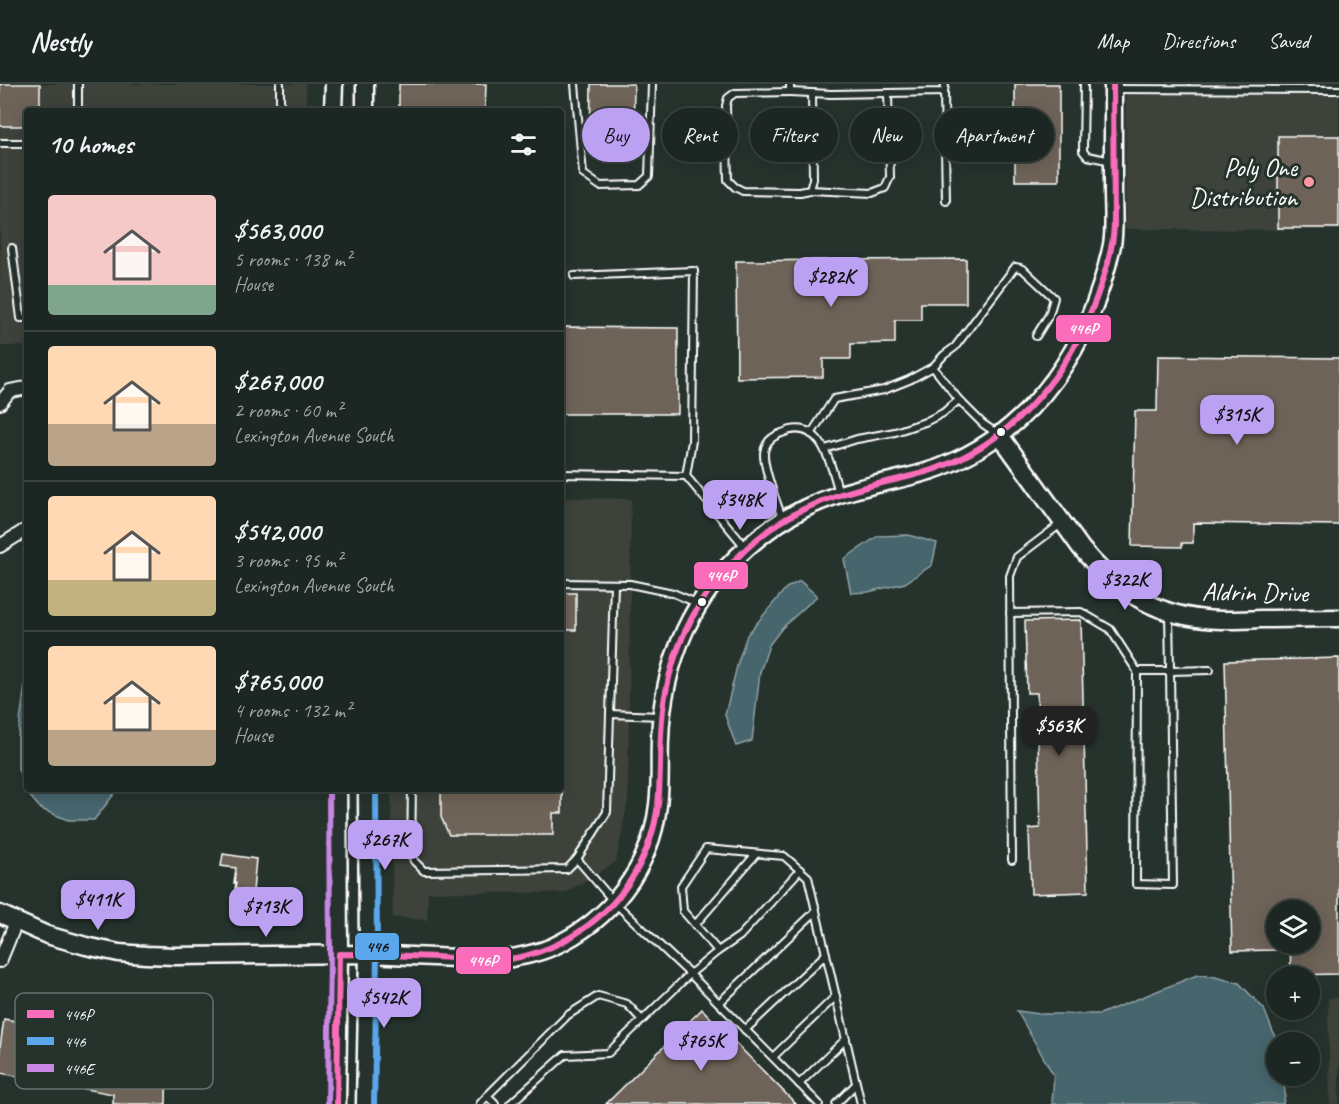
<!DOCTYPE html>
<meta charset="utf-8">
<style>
body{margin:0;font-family:Caveat,sans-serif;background:#252e2a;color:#f1f3f6;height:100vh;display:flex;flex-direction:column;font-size:22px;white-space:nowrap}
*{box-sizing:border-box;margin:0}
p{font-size:20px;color:#a0a5a5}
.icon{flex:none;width:33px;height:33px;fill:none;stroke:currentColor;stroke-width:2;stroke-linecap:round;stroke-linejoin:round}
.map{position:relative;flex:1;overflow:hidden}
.drawer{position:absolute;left:24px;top:24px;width:540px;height:684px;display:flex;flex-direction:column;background:#1c2622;border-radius:6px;box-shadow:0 3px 15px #0003,0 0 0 2px #3a4340}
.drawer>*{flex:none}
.top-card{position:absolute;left:582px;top:24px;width:570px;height:54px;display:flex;gap:12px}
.controls{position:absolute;left:1266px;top:816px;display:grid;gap:12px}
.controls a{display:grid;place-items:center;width:54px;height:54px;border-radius:50%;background:#1c2622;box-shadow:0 3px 15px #0003,0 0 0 2px #3a4340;font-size:30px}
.price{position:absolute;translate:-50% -51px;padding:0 14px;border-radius:12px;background:#bca0f2;color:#111;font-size:20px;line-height:39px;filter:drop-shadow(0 2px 3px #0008)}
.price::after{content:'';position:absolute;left:50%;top:36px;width:18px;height:14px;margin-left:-9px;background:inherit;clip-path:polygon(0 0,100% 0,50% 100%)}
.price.current{background:#222;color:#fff}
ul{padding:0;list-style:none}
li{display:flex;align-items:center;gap:18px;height:150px;padding:0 24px}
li+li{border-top:2px solid #3a4340}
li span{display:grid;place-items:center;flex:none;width:168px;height:120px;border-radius:6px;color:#555}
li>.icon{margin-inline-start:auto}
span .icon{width:72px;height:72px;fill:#fffc;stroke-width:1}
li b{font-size:26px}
h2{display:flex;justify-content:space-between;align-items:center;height:72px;padding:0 24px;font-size:26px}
.chip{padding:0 21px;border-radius:27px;background:#1c2622;box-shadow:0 3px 15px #0003,0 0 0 2px #3a4340;font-size:21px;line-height:54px}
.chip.current{background:#bca0f2;color:#111}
header{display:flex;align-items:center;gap:36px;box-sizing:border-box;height:84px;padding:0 30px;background:#1c2622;border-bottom:2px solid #3a4340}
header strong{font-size:28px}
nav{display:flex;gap:33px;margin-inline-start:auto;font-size:21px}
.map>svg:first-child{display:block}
.built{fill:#3c423a}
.water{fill:#47656d;stroke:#91a3a7;stroke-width:1.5}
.building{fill:#6e6458;stroke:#fff;stroke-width:1.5}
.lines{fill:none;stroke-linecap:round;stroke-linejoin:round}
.lane-casing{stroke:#fff;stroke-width:10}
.street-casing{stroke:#fff;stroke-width:16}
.secondary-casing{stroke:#fff;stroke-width:21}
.lane{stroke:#26332d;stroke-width:6}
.street{stroke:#26332d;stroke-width:12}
.secondary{stroke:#26332d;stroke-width:16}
.bus-1-casing{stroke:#26332d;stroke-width:10}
.bus-2-casing{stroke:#26332d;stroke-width:10}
.bus-3-casing{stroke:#26332d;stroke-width:10}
.bus-1{stroke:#fb6dba;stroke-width:6}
.bus-2{stroke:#5aa8eb;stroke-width:6}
.bus-3{stroke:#c787e3;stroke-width:6}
.poi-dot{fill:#ff9aa2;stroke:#26332d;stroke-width:2}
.bus-dot{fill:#fff;stroke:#26332d;stroke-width:2}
.labels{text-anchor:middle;stroke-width:6;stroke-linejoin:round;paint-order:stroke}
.poi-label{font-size:26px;fill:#fff;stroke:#26332d;text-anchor:end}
.street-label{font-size:26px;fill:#fff;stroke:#26332d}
.key{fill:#26332d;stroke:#67706c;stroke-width:1.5}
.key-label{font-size:16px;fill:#fff}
.line-badge{stroke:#26332d;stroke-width:2}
.badge-label{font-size:16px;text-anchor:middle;font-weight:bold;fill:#fff}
.pale-badge-label{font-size:16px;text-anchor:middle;font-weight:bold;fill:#111}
</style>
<header>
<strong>Nestly</strong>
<nav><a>Map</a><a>Directions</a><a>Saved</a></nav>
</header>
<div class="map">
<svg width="1339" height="1020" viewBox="0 0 1339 1020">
<rect width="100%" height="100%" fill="#26332d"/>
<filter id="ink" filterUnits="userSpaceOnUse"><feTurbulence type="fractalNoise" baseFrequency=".0167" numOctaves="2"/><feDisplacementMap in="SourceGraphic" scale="12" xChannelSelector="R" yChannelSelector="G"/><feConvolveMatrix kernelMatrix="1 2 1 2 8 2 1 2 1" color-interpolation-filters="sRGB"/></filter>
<g filter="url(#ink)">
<g class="built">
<polygon points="0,0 306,0 306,27 27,27 27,262 0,262"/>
<polygon points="1126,0 1339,0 1339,146 1125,145"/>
<polygon points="561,414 631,415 628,716 616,778 565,809 428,808 427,836 393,833 391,705 561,705"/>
<polygon points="1328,914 1339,914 1339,1020 1330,1020"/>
</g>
<g class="water">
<polygon points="908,451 937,459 932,481 905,499 868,508 851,509 844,475 878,452"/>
<polygon points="800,497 817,512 782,544 769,561 760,588 752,657 736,662 725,631 738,578 747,551 786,504"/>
<polygon points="27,585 27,705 118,705 94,736 68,736 41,725 29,711 18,685 18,653"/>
<polygon points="1197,891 1211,892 1239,899 1264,925 1277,958 1276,992 1284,992 1285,1011 1283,1020 1052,1020 1054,992 1017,927 1040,930 1100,930"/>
</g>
<g class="building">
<polygon points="0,0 40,0 40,27 27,27 27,42 0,42"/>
<polygon points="399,0 486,0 485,27 399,27"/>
<polygon points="591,0 634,0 633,64 590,63"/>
<rect x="1015" y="0" width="44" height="97"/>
<rect x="1278" y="52" width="61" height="92"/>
<polygon points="966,175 966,219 921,219 921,236 895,236 895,259 851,260 851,275 823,275 823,293 737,294 736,177"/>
<polygon points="561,243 678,244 678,330 561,330"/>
<polygon points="1158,272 1339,274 1339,441 1193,439 1193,459 1182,459 1182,463 1132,462 1135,327 1157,327"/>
<rect x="561" y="509" width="15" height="37"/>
<polygon points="1081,536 1088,808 1031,810 1029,745 1040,744 1037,609 1027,609 1025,537"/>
<polygon points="1339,574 1339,890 1291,891 1290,860 1310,860 1310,826 1276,826 1276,866 1232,867 1225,577"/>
<polygon points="441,705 562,705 562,729 553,729 553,751 449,751 441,733"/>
<polygon points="223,770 256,775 253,807 235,805 236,799 234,799 236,784 221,782"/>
<polygon points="702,925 796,1020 606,1020"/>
<polygon points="4,935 167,964 166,1020 113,1020 113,1010 0,989 0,963"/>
</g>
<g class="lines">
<g class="lane-casing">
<g id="lane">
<polyline points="78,0 78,27"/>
<polyline points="280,0 280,27"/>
<polyline points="575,0 583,90 600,102 639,101 649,92 652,0"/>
<polyline points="790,0 790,8 831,10 944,8 945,0"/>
<polyline points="1084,0 1083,67 1087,72 1112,77"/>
<polyline points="1114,5 1339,6"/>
<polyline points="790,8 735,9 728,14 726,22 728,96 735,103 743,107 800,108 810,106 813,95 812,9"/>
<polyline points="944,8 946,117"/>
<polyline points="0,59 27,59"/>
<polyline points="810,106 872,109 885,104 890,93 888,9"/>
<polyline points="12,164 21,234 27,234"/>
<polyline points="574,192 694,187 692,357 686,392"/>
<polyline points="959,316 933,283 944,271 955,263 1015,183 1020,184 1024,186 1054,214 1049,231 1036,252"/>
<polyline points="811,350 834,315 884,306 909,296 933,283"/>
<polyline points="825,365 857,355 895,348 925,338 943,329 959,316 983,340 998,350"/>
<polyline points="561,390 686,392 746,464"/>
<path d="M783,436C777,420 763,384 764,369C765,358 773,352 782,349C822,331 831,382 839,409"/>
<polyline points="561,499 630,500 673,509 699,520"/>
<polyline points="1169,528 1170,587 1137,587 1136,800 1173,801 1170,587 1210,586"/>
<polyline points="1010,529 1081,528 1110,545 1137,587"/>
<polyline points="610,630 660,632"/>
<polyline points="412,705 411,768 414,777 424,787 567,785 577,775 607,728 614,500"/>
<polyline points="577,775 614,818 690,890 718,867 683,827 681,802 706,765 784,772 808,793 861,1020"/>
<polyline points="1012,776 1010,492 1017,473 1062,439"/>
<polyline points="695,841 756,770"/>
<polyline points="718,867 740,852 800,786"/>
<polyline points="719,919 816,827"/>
<polyline points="745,946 826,870"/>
<polyline points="773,973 836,912"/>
<polyline points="799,1000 846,955"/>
<polyline points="480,1020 487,1012"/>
<polyline points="495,1020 487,1012 568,931 598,912 627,920 642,936"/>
<polyline points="510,1020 565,971 608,969 690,890 819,1020"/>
<polyline points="836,1020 856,1000"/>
</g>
</g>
<g class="street-casing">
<g id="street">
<polyline points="0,319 10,307 27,304"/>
<polyline points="0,462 24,447 27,446"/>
<polyline points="0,877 16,838"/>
</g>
</g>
<g class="secondary-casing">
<g id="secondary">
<polyline points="365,0 365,27"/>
<polyline points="333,27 334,0"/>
<path d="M999,350L1081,464C1114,504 1152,530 1205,535C1224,537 1242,536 1261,535C1287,535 1313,534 1339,534"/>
<path d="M0,830L47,851L86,862L119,869L146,871L175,872L368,870L500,876C518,873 536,870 552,863C610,837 651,784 658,721C661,700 659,678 660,656C661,618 669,581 685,546C715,483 771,433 837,411C871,399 907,396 941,383C1038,345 1091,259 1112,161C1115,144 1113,125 1113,107C1113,72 1113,36 1113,0"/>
<polyline points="337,1020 339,870 338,705"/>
<polyline points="365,1020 368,870 367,705"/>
</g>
</g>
<use href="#lane" class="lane"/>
<use href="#street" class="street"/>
<use href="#secondary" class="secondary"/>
<g class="bus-1-casing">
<path id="bus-1" d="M337,1020L339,870C371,870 404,872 436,873C457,874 482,878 503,876C535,872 566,859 591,839C632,808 656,759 659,709C661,676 659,644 665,612C675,555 703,505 745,466C777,435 819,415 862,404C887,397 913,393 938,384C1016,355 1069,289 1097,212C1105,189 1113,165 1114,141L1113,0"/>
</g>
<g class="bus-2-casing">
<polyline id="bus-2" points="374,1020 377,870 376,705"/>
</g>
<g class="bus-3-casing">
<polyline id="bus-3" points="328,1020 330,870 329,705"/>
</g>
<use href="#bus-1" class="bus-1"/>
<use href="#bus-2" class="bus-2"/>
<use href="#bus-3" class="bus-3"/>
</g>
</g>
<circle class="poi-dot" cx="1309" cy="98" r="6"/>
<g class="bus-dot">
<circle cx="1001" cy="348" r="5"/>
<circle cx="702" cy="518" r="5"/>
</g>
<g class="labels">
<g class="poi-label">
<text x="1297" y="92">Poly One<tspan x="1297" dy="30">Distribution</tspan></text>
</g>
<g class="street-label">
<text transform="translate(1255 508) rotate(1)" y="9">Aldrin Drive</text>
</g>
</g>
<rect x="15" y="909" width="198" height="96" rx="9" class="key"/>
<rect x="27" y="926" width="27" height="8" fill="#fb6dba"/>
<rect x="27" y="953" width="27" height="8" fill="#5aa8eb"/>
<rect x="27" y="980" width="27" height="8" fill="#c787e3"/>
<g class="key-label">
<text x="64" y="936">446P</text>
<text x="64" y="963">446</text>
<text x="64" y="990">446E</text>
</g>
<g class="line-badge">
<rect x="1055" y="230" width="57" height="29" rx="6" fill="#fb6dba"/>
<rect x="693" y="477" width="56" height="29" rx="6" fill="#fb6dba"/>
<rect x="354" y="848" width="46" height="29" rx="6" fill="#5aa8eb"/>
<rect x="455" y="862" width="57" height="29" rx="6" fill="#fb6dba"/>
</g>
<g class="badge-label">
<text x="1083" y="250">446P</text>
<text x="721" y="497">446P</text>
<text x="483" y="882">446P</text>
</g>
<g class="pale-badge-label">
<text x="377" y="868">446</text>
</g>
</svg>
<div class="controls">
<a><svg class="icon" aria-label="layers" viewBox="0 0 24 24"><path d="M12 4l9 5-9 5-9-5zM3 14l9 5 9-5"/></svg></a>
<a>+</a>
<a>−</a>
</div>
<b class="price" style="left:831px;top:224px">$282K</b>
<b class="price" style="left:1237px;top:362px">$315K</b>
<b class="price" style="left:740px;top:447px">$348K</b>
<b class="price" style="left:1125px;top:527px">$322K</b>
<b class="price current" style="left:1059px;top:673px">$563K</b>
<b class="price" style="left:385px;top:787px">$267K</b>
<b class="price" style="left:98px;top:847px">$411K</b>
<b class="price" style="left:266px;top:854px">$713K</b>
<b class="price" style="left:384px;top:945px">$542K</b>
<b class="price" style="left:701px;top:988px">$765K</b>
<div class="top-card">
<a class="chip current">Buy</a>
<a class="chip">Rent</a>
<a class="chip">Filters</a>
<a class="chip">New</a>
<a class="chip">Apartment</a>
</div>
<section class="drawer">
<h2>10 homes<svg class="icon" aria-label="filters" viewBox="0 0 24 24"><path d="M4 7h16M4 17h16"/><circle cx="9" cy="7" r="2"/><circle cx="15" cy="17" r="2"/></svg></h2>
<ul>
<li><span style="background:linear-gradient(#f6c9c9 75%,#7fa58c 0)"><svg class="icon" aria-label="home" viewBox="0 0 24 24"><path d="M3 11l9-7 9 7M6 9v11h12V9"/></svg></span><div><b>$563,000</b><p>5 rooms · 138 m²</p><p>House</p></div></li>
<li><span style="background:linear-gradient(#ffd9b3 65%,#b9a48a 0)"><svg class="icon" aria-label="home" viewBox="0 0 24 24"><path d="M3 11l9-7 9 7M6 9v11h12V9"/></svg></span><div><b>$267,000</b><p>2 rooms · 60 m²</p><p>Lexington Avenue South</p></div></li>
<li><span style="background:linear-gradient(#ffd9b3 70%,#c2b280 0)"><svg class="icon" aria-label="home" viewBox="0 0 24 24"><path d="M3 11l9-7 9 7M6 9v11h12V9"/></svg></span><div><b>$542,000</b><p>3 rooms · 95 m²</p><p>Lexington Avenue South</p></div></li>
<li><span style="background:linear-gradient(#ffd9b3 70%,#b9a48a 0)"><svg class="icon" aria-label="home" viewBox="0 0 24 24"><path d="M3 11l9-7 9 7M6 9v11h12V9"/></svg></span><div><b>$765,000</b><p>4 rooms · 132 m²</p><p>House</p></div></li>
</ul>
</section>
</div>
